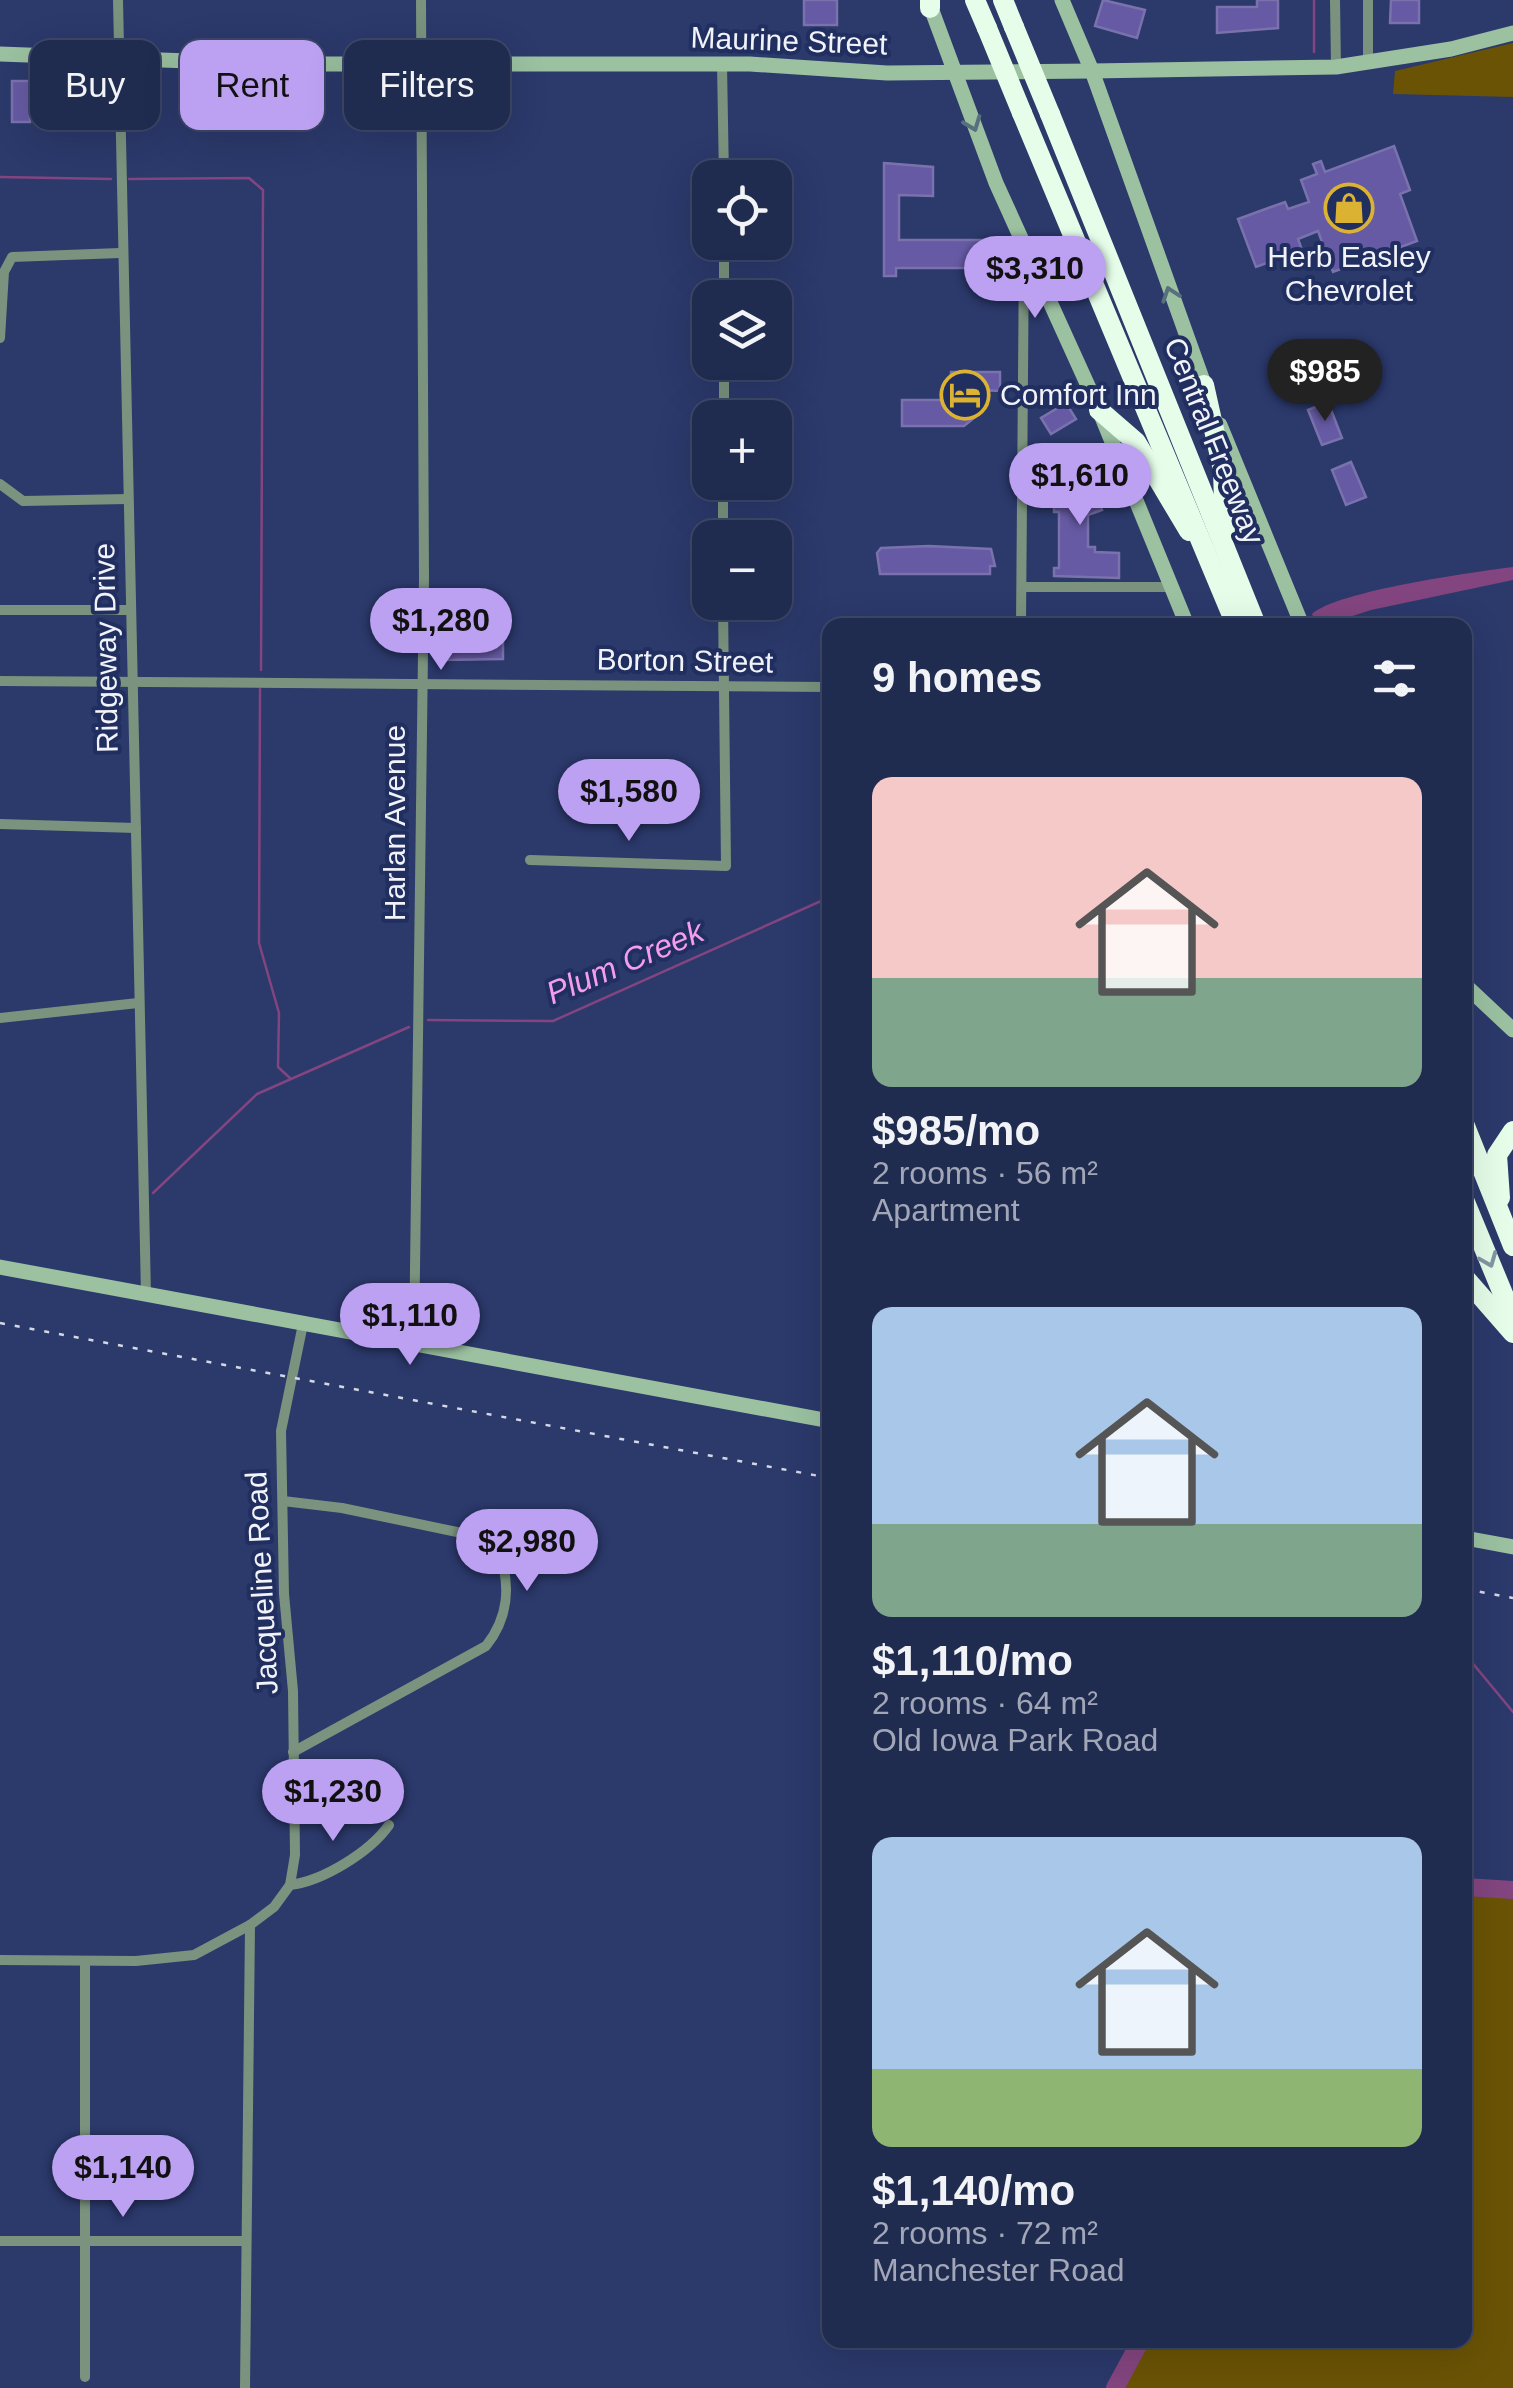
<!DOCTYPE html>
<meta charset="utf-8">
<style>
body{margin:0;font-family:Arial,sans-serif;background:#2d375a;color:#f1f3f6;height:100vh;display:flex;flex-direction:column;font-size:38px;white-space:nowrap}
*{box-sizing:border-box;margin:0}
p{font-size:32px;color:#a2a7b7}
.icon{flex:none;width:55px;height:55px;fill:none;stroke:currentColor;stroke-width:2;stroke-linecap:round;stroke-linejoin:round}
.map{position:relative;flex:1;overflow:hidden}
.sheet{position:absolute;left:822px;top:618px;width:650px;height:1730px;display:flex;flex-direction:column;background:#202b50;border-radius:20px;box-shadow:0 10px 40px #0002,0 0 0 2px #3d4767}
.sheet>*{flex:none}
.banner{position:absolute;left:30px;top:40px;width:642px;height:90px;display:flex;gap:20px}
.controls{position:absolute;left:692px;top:160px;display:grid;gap:20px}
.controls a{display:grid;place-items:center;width:100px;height:100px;border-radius:20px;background:#202b50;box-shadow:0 10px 40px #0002,0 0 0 2px #3d4767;font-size:50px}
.price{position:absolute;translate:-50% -85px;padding:0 22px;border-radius:35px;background:#bca0f2;color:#111;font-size:32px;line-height:65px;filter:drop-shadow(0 2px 5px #0008)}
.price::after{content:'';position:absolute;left:50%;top:60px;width:30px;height:22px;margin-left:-15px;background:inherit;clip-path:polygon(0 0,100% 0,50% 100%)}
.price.on{background:#222;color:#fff}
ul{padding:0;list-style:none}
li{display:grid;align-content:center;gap:20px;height:530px;padding:0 50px}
li span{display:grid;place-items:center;height:310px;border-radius:20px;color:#555}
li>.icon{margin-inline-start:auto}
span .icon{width:180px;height:180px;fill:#fffc;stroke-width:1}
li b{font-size:42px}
h2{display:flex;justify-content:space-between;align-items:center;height:120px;padding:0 50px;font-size:42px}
.tag{padding:0 35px;border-radius:20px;background:#202b50;box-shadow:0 10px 40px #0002,0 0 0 2px #3d4767;font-size:35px;line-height:90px}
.tag.on{background:#bca0f2;color:#111}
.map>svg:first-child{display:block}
.green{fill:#6a5305}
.water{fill:#83457f}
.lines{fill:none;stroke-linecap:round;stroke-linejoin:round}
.stream{stroke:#83457f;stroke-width:2.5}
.river{stroke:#83457f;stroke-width:18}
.building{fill:#665aa4;stroke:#7a72ad;stroke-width:2.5}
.street{stroke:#7a927e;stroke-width:10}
.secondary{stroke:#9bc1a1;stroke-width:15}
.highway{stroke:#e5fde9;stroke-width:20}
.rail{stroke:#d4d8e4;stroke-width:2.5;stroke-dasharray:5 10;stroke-linecap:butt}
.highway-bridge{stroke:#e5fde9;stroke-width:20}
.oneway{stroke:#58707d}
.oneway2{stroke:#8396a4}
.labels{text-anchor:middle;stroke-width:8;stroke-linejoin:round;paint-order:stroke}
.street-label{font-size:30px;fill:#f1f3f9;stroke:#212e60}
.poi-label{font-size:30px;fill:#f1f3f9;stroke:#212e60}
.water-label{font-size:32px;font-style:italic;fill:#f49ded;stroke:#212e60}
</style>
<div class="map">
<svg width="1513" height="2388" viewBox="0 0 1513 2388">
<rect width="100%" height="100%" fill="#2b396b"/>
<g class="green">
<polygon points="1513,43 1513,97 1393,94 1395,71"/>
<polygon points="1465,1887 1513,1890 1513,2388 1115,2388 1141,2340 1465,2340"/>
</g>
<path class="water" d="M1513,567V580L1371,610L1325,625H1317L1312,614C1337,591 1474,572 1513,567Z"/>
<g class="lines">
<g class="stream">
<polyline points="1314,52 1314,0"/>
<polyline points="0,177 111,179"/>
<polyline points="129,179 249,178 263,190 261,670"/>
<polyline points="260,689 259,943 279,1013 278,1067 291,1079"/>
<polyline points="428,1020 553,1021 830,897"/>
<polyline points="153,1193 257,1094 409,1027"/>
<polyline points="1465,1654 1513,1712"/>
</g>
<g class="river">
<polyline points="1465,1887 1513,1890"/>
<polyline points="1115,2388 1141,2340"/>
</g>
</g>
<g class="building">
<rect x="804" y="0" width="33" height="25"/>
<polygon points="1103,0 1145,10 1137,38 1095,26"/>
<polygon points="1257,0 1278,0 1278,28 1217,33 1217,7 1257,7"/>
<polygon points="1391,0 1419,0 1419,23 1390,23"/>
<polygon points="12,81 70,81 70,122 49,122 49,100 30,100 30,122 12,122"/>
<polygon points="1394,146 1410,190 1400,194 1417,241 1333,272 1318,231 1298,239 1302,250 1256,267 1238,219 1285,202 1288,209 1309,202 1301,180 1317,174 1313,164 1321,161 1325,172"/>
<polygon points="884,163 933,167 933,196 899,195 899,240 982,240 982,249 998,249 998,261 982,261 982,268 896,268 896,276 884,276"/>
<polygon points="951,372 1000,372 1000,391 979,390 979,414 964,426 902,426 902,400 951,400"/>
<polygon points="1328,402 1342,438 1322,445 1308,410"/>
<polygon points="1066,403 1076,419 1051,434 1041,418"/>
<polygon points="1081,456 1102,510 1088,515 1088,547 1095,547 1095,552 1119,553 1119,578 1054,576 1054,568 1059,568 1059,512 1054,512 1054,501 1060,501 1062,471 1072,471 1072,460"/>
<polygon points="1351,462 1366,497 1346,505 1332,470"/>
<polygon points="929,546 991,549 995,566 990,566 990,574 880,574 877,553 881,548"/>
<polygon points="443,623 503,623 503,659 442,660"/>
</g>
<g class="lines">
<g class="street">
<polyline points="118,0 146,1295"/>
<polyline points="1335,0 1336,67"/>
<polyline points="1368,0 1368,63"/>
<polyline points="722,64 724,178"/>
<polyline points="724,242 724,298"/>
<polyline points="0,338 4,272 12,257 120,253"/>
<polyline points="724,362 724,418"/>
<polyline points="0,484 23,501 128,499"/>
<polyline points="723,538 723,482"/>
<polyline points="1022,587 1171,587"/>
<polyline points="0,610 130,610"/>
<polyline points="1021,625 1024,251"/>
<polyline points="0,681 830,687"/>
<polyline points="0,824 136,828"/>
<polyline points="530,860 726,866 723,602"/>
<polyline points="0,1018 138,1003"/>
<polyline points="414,1346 424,576 421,0"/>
<path d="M283,1501L342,1508L481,1537L499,1551C511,1586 509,1617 486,1646L293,1752"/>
<path d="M290,1885C323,1881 370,1852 389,1825"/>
<polyline points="0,1960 136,1961 194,1955 250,1925 274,1907 290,1885 295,1855 293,1691 284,1594 281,1431 303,1324"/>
<polyline points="0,2241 246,2241"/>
<polyline points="85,2377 85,1961"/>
<polyline points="245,2388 250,1925"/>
</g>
<g class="secondary">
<polyline points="928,0 996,183 1099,410 1187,625"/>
<polyline points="1062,0 1092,71 1208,395"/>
<polyline points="0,54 270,64 750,64 887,73 1092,71 1336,67 1451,49 1513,33"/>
<polyline points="1220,425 1302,625"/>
<polyline points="1465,985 1513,1030"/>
<polyline points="0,1267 830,1421"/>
<polyline points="1465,1538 1513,1547"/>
</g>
<g class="highway">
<polyline points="930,0 930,8"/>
<polyline points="975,0 987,28"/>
<polyline points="1003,0 1014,27"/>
<polyline points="1022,113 1236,625"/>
<polyline points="1050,114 1256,625"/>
<polyline points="1204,385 1223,470 1225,535"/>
<polyline points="1099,410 1136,442 1189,531"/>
<polyline points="1465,1126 1513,1246"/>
<polyline points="1500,1198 1497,1155 1513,1131"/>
<polyline points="1465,1202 1513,1318"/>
<polyline points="1465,1278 1513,1333"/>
</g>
<g class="rail">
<polyline points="0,1323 830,1478"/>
<polyline points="1465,1589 1513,1598"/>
</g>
<g class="highway-bridge">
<polyline points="1014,27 1050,114"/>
<polyline points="987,28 1022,113"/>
</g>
</g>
<defs><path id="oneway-chevron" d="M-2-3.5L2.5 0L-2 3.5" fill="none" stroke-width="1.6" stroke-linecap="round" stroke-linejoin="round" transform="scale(2.5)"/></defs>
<g class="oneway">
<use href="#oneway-chevron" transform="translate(973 124) rotate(69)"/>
<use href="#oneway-chevron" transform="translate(1170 294) rotate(-109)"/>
</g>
<use class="oneway2" href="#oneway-chevron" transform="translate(1489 1260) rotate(68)"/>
<defs>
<g id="shop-ring" transform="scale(2.5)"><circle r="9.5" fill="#212e60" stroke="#dcb233" stroke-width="1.5"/><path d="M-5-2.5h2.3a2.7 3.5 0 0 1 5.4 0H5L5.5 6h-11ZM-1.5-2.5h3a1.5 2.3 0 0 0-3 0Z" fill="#dcb233"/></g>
<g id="hotel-ring" transform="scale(2.5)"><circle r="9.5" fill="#212e60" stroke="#dcb233" stroke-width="1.5"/><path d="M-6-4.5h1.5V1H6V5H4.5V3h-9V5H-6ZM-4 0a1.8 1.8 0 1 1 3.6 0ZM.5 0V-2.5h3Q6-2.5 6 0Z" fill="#dcb233"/></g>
</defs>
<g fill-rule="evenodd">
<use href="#shop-ring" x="1349" y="208"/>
<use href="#hotel-ring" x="965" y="395"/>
</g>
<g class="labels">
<g class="street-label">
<text transform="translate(789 41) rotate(2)" y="10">Maurine Street</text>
<text transform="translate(1214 441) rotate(68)" y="10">Central Freeway</text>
<text transform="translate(106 648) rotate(-91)" y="10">Ridgeway Drive</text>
<text transform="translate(685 661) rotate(1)" y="10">Borton Street</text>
<text transform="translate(395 823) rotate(-90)" y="10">Harlan Avenue</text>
<text transform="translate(262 1583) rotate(-93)" y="10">Jacqueline Road</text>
</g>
<g class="poi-label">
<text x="1349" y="267">Herb Easley<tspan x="1349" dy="34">Chevrolet</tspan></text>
<text x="1000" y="405" text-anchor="start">Comfort Inn</text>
</g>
<g class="water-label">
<text transform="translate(625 962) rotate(-23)" y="11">Plum Creek</text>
</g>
</g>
</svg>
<div class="controls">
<a><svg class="icon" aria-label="locate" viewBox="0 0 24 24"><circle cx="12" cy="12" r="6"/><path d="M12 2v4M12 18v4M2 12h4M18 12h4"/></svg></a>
<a><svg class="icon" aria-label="layers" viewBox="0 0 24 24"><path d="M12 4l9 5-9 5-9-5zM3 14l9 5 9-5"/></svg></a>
<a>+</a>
<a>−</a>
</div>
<b class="price" style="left:1035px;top:321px">$3,310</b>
<b class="price on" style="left:1325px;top:424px">$985</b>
<b class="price" style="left:1080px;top:528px">$1,610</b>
<b class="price" style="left:441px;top:673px">$1,280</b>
<b class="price" style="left:629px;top:844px">$1,580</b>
<b class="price" style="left:410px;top:1368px">$1,110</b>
<b class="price" style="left:527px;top:1594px">$2,980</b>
<b class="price" style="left:333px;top:1844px">$1,230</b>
<b class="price" style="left:123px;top:2220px">$1,140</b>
<div class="banner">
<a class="tag">Buy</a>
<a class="tag on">Rent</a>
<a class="tag">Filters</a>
</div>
<section class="sheet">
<h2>9 homes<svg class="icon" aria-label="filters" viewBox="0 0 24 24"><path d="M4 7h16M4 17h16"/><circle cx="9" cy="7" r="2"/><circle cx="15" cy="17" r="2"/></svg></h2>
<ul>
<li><span style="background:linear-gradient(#f6c9c9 65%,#7fa58c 0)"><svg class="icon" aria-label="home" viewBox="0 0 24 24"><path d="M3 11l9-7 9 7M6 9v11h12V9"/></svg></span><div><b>$985/mo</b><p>2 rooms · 56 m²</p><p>Apartment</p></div></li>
<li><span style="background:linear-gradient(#a9c7e8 70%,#7fa58c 0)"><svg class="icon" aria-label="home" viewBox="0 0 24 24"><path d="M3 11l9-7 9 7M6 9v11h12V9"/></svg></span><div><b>$1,110/mo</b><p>2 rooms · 64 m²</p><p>Old Iowa Park Road</p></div></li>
<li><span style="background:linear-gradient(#a9c7e8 75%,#8fb573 0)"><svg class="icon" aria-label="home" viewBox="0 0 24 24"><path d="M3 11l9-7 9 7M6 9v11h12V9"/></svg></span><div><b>$1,140/mo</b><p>2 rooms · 72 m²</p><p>Manchester Road</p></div></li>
</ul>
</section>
</div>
